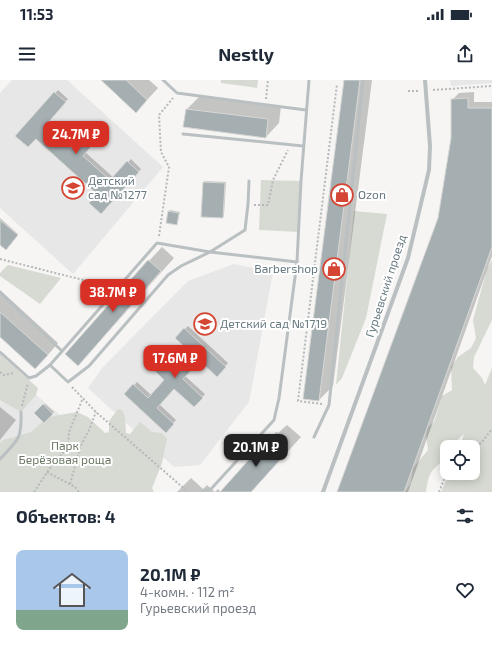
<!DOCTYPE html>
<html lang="ru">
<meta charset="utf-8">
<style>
body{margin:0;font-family:"Exo 2",sans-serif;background:#f2f2f3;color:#1f2937;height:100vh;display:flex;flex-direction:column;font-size:15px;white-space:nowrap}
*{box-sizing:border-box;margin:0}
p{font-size:13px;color:#747a83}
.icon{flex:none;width:22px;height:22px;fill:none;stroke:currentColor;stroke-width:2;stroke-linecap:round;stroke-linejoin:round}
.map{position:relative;height:412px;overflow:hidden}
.side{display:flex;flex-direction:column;background:#fff;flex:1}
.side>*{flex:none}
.buttons{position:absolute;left:440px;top:360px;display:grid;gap:8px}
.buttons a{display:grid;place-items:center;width:40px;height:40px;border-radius:8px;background:#fff;box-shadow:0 2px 10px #0003;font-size:20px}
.price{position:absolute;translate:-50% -34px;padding:0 9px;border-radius:8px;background:#d93025;color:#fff;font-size:13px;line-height:26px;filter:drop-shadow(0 1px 2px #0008)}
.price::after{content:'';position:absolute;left:50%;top:24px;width:12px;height:9px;margin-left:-6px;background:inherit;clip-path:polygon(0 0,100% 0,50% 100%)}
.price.active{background:#222;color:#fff}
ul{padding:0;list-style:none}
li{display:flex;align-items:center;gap:12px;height:100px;padding:0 16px}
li+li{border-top:1px solid #e0e1e3}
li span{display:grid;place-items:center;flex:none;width:112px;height:80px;border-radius:8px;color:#555}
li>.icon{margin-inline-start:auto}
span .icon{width:48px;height:48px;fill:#fffc;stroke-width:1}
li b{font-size:17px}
h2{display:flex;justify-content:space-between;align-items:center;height:48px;padding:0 16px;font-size:17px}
.status{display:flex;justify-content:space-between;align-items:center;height:28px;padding:0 20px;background:#fff;direction:ltr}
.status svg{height:11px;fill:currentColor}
header{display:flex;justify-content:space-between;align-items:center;height:52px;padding:0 16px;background:#fff;font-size:18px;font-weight:700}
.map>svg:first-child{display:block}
.built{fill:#e6e7e6}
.green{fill:#d6dad2}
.shadow{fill:#0003}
.building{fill:#a5aeb1;stroke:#d7d7d5}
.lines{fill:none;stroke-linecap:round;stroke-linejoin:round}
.path{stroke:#b5b9bb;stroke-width:2;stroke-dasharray:2 2;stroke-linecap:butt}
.lane{stroke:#bac0c2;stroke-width:3}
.street{stroke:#bac0c2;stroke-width:4}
.labels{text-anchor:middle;stroke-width:4;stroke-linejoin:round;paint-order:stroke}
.poi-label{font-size:12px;fill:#677981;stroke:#fff;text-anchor:start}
.street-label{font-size:12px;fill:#677981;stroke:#fff}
.park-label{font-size:12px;fill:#6c7966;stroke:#fff}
</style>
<div class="status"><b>11:53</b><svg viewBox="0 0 49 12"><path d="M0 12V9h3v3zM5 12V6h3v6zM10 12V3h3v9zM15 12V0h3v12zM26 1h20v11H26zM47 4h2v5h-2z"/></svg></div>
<header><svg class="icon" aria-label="menu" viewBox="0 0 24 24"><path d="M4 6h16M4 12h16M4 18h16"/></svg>Nestly<svg class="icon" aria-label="share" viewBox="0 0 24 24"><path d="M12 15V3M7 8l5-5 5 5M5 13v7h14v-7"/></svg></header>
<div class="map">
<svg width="492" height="412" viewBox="0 0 492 412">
<rect width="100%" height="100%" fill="#f6f5f3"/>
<g class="built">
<polygon points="12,0 67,0 163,87 73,194 0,128 0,13"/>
<polygon points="450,0 492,0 492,3 451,6"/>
<polygon points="234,184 273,192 249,322 200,385 174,387 88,308 103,287 188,201"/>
<polygon points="36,315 60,335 0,390 0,320 21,331"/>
</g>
<g class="green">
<polygon points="221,0 258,0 257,8 221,3"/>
<polygon points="261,100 301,101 299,152 259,150"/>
<polygon points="354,131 387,134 366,238 342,298 336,305"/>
<path d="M492,180V240L474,277L473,288L482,298L485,305L492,288V412H441L449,393H473V367H460L464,354L456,361L453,367H447V378C431,390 429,392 426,412H405L411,403L413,388L428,370L426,355L428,347L434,342L442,316L452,310L451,287L458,277L471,268L476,258L473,240L487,189Z"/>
<polygon points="8,185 61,198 40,224 0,196 0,193"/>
<polygon points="0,274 38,308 36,315 21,332 0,320"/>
<polygon points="118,329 122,330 125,337 126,353 130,354 140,342 152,352 162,353 167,359 162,383 152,408 154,412 0,412 0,363 3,360 31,352 48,337 77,332 88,337 105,353 109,352 109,341"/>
</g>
<g class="shadow">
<polygon points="102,0 149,0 158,8 136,32"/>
<polygon points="345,0 372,0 333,306 319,320"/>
<polygon points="58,10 68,19 48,41 76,65 95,44 103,52 85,72 114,98 131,79 141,89 104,130 99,114 36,58 17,56"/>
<polygon points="474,12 474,22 492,22 492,176 408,412 338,412 439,138 452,58 452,20 459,13"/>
<polygon points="200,16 281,26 279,43 266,57 187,29"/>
<polygon points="205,101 226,102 224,135 223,137 202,136 204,103"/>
<polygon points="170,130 180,132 177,144 169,132"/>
<polygon points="0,138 18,154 6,168 0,163"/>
<polygon points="162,167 174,178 91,271 78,285 66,274 149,181"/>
<polygon points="0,210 58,263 47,276 0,255"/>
<polygon points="188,246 228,283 217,295 200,280 185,296 205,314 194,326 174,308 159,324 176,340 166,351 126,314 137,302 151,315 166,300 147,282 159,270 176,286 190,271 177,258"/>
<polygon points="45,324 54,332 44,342 35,333"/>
<polygon points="0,327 16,340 0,360"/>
<polygon points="287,345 301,357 251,412 177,412 191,398 203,409 207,405 215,412 218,409 221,412 262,366 276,352 278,353"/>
</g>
<g class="building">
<polygon points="101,0 126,0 147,20 136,33"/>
<polygon points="344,0 360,0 319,321 303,319"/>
<polygon points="54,12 66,22 46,45 72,68 91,46 101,55 83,76 110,100 127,81 139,92 101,134 89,123 97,114 36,59 28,67 15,56"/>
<polygon points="468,18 468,28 492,28 492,167 404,412 337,412 438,138 451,58 451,19"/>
<polygon points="186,29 268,39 266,58 183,47"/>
<polygon points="203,102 225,103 223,138 201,137"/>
<polygon points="168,131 179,133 177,145 166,143"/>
<polygon points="0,140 18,155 6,170 0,165"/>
<polygon points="148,180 161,191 78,286 65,274"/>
<polygon points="0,232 48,275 35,289 0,257"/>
<polygon points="184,248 226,287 217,297 200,281 183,299 203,318 194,327 174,309 157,328 174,344 166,353 124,314 133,304 148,318 164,300 146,282 155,272 173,289 189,271 175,258"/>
<polygon points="43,324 53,334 44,343 34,333"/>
<polygon points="272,358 288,371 251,412 220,412 262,365 264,367"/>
</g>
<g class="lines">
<g class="path">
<polyline points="433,10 492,6"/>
<polyline points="408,11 419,11"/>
<polyline points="266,19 268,0"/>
<polyline points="254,125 268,125 273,100 288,70"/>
<polyline points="159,156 169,87 161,72 159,35 173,18"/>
<polyline points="0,179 111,207"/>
<polyline points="0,292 4,295 13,293"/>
<polyline points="72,307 96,332 188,412"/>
<polyline points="322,324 298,321 337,4"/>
<polyline points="22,326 28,303"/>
<polyline points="473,369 482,362 492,349"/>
<polyline points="47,392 75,407 79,412"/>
<polyline points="70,404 81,365 89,350 96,332"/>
<polyline points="34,412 50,388 68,367 69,352 83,318"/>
<polyline points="439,412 447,392"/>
</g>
<g class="lane">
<polyline points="163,0 177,13 306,30"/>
<polyline points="183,54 303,66"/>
<polyline points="0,212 62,271"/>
<polyline points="0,272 29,298 36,296 50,285 68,302 89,286 168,195 181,186 210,172 245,150 248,124 249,101"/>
<polyline points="50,285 157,163 210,172 297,182"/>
<polyline points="314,357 329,325 363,0"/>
<path d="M0,379C18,360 22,359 21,332"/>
<polyline points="202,412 211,409 274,340 279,318 297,182 301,101 309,0"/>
</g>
<polyline class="street" points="323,412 408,178 429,90 430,66 425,0"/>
</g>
<defs>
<g id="school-ring" transform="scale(1.15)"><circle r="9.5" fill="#fff" stroke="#d44534" stroke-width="1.5"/><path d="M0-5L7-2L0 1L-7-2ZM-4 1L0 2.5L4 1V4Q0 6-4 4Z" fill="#d44534"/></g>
<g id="shop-ring" transform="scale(1.15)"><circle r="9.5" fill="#fff" stroke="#d44534" stroke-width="1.5"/><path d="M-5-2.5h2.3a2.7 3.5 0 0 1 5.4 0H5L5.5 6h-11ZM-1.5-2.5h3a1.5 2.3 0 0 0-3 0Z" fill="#d44534"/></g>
</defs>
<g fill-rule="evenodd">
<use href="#school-ring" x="73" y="108"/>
<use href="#shop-ring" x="342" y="115"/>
<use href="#shop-ring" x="334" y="189"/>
<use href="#school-ring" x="205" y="244"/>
</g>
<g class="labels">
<g class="poi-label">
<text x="88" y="105">Детский<tspan x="88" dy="14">сад №1277</tspan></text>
<text x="358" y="119">Ozon</text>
<text x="318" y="193" text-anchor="end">Barbershop</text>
<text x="220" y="248">Детский сад №1719</text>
</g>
<g class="street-label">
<text transform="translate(386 206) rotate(-72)" y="4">Гурьевский проезд</text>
</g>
<g class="park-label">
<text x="65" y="370">Парк<tspan x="65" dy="14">Берёзовая роща</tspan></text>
</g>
</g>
</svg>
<div class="buttons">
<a><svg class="icon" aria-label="locate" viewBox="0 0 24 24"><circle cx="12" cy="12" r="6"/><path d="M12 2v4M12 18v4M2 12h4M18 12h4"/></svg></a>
</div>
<b class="price" style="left:76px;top:75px">24.7M ₽</b>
<b class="price" style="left:113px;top:233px">38.7M ₽</b>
<b class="price" style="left:175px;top:299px">17.6M ₽</b>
<b class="price active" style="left:256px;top:388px">20.1M ₽</b>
</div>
<section class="side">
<h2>Объектов: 4<svg class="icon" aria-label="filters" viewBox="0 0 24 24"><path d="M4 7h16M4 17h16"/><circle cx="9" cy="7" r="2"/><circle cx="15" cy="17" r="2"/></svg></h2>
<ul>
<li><span style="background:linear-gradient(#a9c7e8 75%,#7fa58c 0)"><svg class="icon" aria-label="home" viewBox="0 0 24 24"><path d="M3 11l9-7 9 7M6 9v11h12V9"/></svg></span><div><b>20.1M ₽</b><p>4-комн. · 112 m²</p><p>Гурьевский проезд</p></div><svg class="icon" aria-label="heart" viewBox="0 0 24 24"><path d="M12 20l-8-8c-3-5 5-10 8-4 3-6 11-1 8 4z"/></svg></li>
</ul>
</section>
